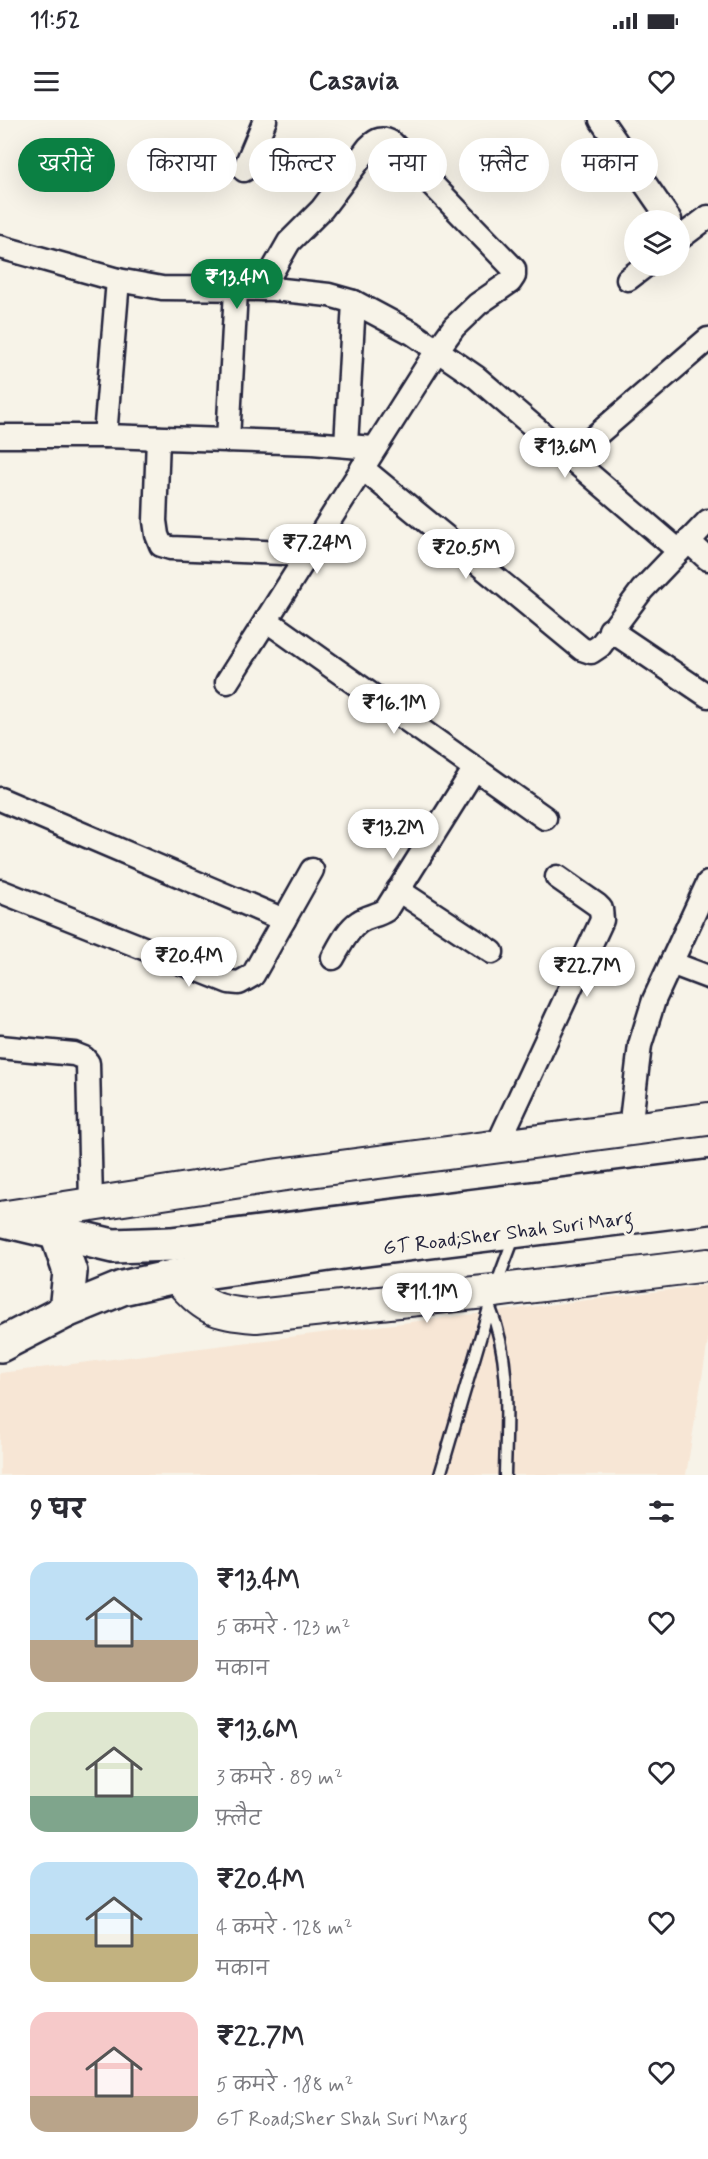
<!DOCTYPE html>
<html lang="hi">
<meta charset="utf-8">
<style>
body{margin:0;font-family:Mynerve,"Playpen Sans Deva",sans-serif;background:#f7f7f7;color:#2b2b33;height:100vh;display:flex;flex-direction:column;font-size:22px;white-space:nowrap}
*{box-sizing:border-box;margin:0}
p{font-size:20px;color:#7c7c81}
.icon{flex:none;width:33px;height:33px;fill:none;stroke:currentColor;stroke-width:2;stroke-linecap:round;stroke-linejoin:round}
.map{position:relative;height:1355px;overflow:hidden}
.side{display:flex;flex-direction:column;background:#fff;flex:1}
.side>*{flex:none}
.hud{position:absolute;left:18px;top:18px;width:672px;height:54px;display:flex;gap:12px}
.tools{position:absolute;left:624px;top:90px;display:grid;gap:12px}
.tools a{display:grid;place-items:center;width:66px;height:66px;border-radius:50%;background:#fff;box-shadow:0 6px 24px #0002;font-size:30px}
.price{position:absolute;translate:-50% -51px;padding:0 14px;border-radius:21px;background:#fff;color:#222;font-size:20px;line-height:39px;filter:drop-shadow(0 2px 3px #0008)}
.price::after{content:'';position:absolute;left:50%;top:36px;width:18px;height:14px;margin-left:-9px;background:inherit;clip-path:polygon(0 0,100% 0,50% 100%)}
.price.on{background:#0b8043;color:#fff}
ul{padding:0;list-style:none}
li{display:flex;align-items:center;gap:18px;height:150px;padding:0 30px}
li span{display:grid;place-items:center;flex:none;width:168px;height:120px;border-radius:18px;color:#555}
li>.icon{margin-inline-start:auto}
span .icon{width:72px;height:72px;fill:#fffc;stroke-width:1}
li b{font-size:26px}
h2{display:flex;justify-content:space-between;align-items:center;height:72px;padding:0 30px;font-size:26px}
.pill{padding:0 21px;border-radius:27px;background:#fff;box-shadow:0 6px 24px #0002;font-size:21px;line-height:54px}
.pill.on{background:#0b8043;color:#fff}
.status{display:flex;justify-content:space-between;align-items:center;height:42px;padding:0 30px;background:#fff;direction:ltr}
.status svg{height:16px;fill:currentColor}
header{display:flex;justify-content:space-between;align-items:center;height:78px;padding:0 30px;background:#fff;font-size:27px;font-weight:700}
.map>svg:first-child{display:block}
.built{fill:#f7e6d5}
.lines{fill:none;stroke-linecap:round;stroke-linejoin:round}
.lane-casing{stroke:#22223b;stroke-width:15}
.street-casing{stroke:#22223b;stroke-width:27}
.secondary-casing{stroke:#22223b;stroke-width:36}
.primary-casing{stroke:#22223b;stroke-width:38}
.lane{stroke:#f7f3e8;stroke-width:10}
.street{stroke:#f7f3e8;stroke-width:22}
.secondary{stroke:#f7f3e8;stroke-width:32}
.primary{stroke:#f7f3e8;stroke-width:33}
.labels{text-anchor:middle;stroke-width:6;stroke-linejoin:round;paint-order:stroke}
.street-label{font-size:20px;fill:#22223b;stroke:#f7f3e8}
</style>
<div class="status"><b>11:52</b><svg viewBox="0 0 49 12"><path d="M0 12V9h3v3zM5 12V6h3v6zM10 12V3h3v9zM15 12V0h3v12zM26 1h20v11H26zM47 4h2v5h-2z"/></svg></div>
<header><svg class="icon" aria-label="menu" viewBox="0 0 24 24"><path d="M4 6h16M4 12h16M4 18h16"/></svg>Casavia<svg class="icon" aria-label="heart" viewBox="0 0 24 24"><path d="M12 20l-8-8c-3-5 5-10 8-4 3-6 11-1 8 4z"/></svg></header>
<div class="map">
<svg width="708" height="1355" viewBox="0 0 708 1355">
<rect width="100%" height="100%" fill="#f7f3e8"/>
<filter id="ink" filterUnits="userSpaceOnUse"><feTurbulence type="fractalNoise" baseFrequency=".0167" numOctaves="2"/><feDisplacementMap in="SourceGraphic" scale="12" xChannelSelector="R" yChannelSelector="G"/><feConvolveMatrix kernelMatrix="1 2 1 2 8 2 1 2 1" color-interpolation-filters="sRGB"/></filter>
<g filter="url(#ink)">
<polygon class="built" points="708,1165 708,1221 686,1355 0,1355 0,1253"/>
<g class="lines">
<g class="lane-casing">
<g id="lane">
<path d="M490,1188C512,1241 506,1299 505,1355"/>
<polyline points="440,1355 494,1171 515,1115"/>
</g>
</g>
<g class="street-casing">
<g id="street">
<polyline points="601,0 670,100"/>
<polyline points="244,50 265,0"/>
<polyline points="680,118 708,97"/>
<polyline points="0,127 118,160 162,168 273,169 329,175 354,182 412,213 476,257 679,431"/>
<polyline points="628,159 645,146"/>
<polyline points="118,160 105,316 312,323 373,328"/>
<polyline points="0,316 105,316"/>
<polyline points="158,318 155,401 157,415 161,425 171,428 306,434"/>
<polyline points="228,320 236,170"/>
<polyline points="346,325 354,182"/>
<polyline points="571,337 708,219"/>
<polyline points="362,348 582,529 591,532 600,526 642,470 708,401"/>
<polyline points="688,421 708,439"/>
<polyline points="266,500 545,698"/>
<polyline points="610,510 708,576"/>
<path d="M227,562L438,229L454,207L478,184L510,162L514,156V149L392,23C382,17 377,19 369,27L322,89L289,122L262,169"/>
<polyline points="0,679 284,800"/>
<polyline points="398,770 492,832"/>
<polyline points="0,771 229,862 239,863 253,855 312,750"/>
<path d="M333,838C340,826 347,810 359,802C367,796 377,796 386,790L475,648"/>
<polyline points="671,843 708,857"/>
<polyline points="0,927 74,934 84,938 88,943 91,1084"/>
<polyline points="630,1009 640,925 654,880 708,763"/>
<polyline points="497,1026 602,800 601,789 597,785 557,757"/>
</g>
</g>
<g class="secondary-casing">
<g id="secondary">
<polyline points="0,1098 279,1055 708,999"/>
<path d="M176,1156C206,1189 212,1192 256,1196L494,1171L708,1145"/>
</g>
</g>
<g class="primary-casing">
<g id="primary">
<polyline points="0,1099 113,1126 171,1124 708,1057"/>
<polyline points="57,1114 70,1152 66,1191"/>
<polyline points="0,1225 66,1191 122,1168 176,1156 350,1131 708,1087"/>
</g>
</g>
<use href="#lane" class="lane"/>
<use href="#street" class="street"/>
<use href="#secondary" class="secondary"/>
<use href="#primary" class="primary"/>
</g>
</g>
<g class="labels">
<g class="street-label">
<text transform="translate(508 1112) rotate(-7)" y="7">GT Road;Sher Shah Suri Marg</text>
</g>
</g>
</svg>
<div class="tools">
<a><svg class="icon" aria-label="layers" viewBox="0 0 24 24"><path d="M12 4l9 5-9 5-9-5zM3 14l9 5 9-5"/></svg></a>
</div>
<b class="price on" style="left:237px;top:190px">₹13.4M</b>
<b class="price" style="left:565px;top:359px">₹13.6M</b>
<b class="price" style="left:317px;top:455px">₹7.24M</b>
<b class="price" style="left:466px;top:460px">₹20.5M</b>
<b class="price" style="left:394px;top:615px">₹16.1M</b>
<b class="price" style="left:393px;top:740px">₹13.2M</b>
<b class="price" style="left:189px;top:868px">₹20.4M</b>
<b class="price" style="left:587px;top:878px">₹22.7M</b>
<b class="price" style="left:427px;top:1204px">₹11.1M</b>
<div class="hud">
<a class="pill on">खरीदें</a>
<a class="pill">किराया</a>
<a class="pill">फ़िल्टर</a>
<a class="pill">नया</a>
<a class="pill">फ़्लैट</a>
<a class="pill">मकान</a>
</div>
</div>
<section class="side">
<h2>9 घर<svg class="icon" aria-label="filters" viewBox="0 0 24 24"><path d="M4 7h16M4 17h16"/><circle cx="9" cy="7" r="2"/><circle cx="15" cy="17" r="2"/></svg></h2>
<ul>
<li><span style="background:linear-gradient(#bfe0f5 65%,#b9a48a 0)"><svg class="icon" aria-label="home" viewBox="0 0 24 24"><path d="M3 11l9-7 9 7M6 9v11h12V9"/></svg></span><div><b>₹13.4M</b><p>5 कमरे · 123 m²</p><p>मकान</p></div><svg class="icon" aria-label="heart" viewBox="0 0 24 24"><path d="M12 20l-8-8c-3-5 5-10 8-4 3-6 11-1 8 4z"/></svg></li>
<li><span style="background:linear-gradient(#dfe7d0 70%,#7fa58c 0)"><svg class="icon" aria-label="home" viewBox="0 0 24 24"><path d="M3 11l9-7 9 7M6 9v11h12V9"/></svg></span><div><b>₹13.6M</b><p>3 कमरे · 89 m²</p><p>फ़्लैट</p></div><svg class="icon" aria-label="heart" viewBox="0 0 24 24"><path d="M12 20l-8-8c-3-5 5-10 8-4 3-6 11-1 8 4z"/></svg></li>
<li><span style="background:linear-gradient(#bfe0f5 60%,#c2b280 0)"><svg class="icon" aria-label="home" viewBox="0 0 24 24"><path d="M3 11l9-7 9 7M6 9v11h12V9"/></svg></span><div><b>₹20.4M</b><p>4 कमरे · 128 m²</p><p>मकान</p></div><svg class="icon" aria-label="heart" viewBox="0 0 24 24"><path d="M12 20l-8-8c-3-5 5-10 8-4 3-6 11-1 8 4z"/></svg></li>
<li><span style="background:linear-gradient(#f6c9c9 70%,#b9a48a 0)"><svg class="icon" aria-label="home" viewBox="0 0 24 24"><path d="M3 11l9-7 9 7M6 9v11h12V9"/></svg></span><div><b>₹22.7M</b><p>5 कमरे · 188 m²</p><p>GT Road;Sher Shah Suri Marg</p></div><svg class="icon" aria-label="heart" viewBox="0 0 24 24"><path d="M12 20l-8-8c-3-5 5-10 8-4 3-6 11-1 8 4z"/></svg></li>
</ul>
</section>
